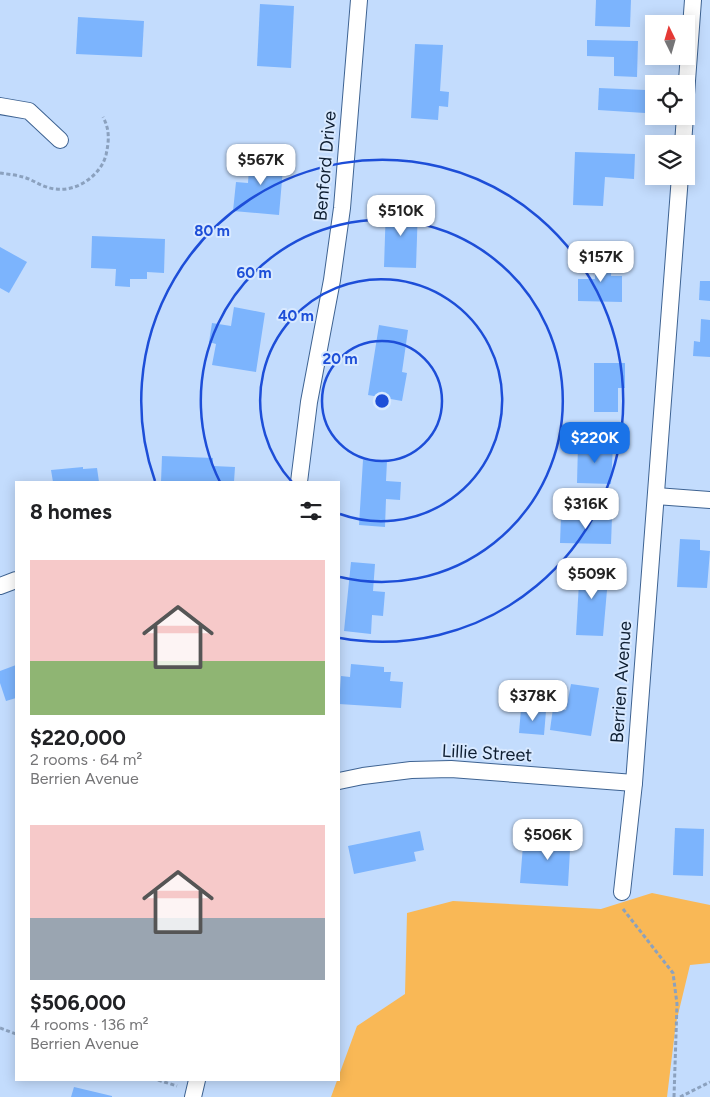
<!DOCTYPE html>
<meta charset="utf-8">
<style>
body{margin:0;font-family:Figtree,sans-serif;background:#f6f6f6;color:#202124;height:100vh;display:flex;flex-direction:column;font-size:19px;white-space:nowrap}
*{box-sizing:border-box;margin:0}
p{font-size:16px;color:#757577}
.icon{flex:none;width:28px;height:28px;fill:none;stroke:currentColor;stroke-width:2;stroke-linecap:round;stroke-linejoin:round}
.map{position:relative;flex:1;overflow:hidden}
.sheet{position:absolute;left:15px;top:481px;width:325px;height:600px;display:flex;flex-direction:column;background:#fff;border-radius:0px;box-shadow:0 2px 12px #0003}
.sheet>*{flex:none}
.needle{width:32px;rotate:355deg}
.tools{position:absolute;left:645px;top:15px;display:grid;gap:10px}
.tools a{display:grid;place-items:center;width:50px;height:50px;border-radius:0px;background:#fff;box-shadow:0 2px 12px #0003;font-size:25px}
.price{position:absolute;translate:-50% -42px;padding:0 11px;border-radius:10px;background:#fff;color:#222;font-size:16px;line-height:32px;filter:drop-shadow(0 1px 2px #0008)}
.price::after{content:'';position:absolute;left:50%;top:30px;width:15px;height:11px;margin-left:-8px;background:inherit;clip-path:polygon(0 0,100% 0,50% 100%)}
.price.on{background:#1a73e8;color:#fff}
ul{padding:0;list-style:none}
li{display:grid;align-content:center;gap:10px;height:265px;padding:0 15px}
li span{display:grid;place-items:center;height:155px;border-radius:0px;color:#555}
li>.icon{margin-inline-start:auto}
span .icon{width:90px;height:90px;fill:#fffc;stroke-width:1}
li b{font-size:21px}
h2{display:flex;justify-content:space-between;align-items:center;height:60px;padding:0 15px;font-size:21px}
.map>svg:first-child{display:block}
.green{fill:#f9b856}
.building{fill:#7cb4fd}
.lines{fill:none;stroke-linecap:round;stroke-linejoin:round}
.minor-casing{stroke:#3e6392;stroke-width:18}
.path{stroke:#8ba1be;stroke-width:3;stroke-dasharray:4 2.5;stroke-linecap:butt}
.minor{stroke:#fff;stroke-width:16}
.ring{fill:none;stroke:#1d4ed8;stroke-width:2.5}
.labels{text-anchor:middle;stroke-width:4;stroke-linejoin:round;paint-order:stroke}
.street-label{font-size:18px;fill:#0e1e31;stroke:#d8e9ff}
.centre{fill:#1d4ed8;stroke:#d8e9ff;stroke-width:2.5}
.ring-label{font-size:15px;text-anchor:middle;font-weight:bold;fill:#1d4ed8;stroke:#d8e9ff;stroke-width:4;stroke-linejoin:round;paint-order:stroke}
</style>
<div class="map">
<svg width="710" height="1097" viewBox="0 0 710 1097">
<rect width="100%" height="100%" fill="#c3dcfd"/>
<polygon class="green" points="652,893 710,905 710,963 690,965 676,1023 667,1097 331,1097 357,1026 405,994 407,913 453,901 601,909"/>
<g class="building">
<polygon points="596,0 631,0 630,27 595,26"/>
<polygon points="260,4 294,6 291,68 257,66"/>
<polygon points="78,17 144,21 142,57 76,54"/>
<polygon points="587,40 638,41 637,77 614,76 614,57 587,56"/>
<polygon points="415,44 443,45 440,91 449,92 448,107 439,106 438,120 411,118"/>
<polygon points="599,88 646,90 645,113 598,110"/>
<polygon points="575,152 635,154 634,179 605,177 603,206 573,205"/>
<polygon points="250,154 284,157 279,215 233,211 236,182 248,183"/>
<polygon points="386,206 418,207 416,268 384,267"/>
<polygon points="92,236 165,239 164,273 147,272 147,279 130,279 130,287 115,286 116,269 91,268"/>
<polygon points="0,247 27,262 9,293 0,288"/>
<polygon points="595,255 612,255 611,276 622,276 622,302 578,301 578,279 595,279"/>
<polygon points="700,281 710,281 710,301 699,300"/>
<polygon points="234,307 265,313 256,372 212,365 216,344 209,342 212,323 231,326"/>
<polygon points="701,319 710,320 710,357 693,356 694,341 700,342"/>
<polygon points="379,325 408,330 402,372 407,373 402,401 368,395"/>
<polygon points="594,363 625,363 625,388 618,388 618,412 594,412"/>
<polygon points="578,445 613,445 611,484 577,483"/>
<polygon points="162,456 213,458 213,466 235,467 234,482 161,482"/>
<polygon points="363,460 387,461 386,481 401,482 400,500 386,499 385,527 359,525"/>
<polygon points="83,467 83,469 97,468 99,482 53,482 51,470"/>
<polygon points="561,516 612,517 611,544 560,543"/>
<polygon points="680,539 700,540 700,550 710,551 707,588 677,587"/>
<polygon points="351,562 375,564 373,591 385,592 383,616 372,615 371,634 344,631"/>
<polygon points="580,565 609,567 603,636 576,635"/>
<polygon points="351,664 384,667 384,672 391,672 390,681 403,682 401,708 339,704 341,676 350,677"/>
<polygon points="16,665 16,698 6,701 0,683 0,671"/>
<polygon points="571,684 599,688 591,736 550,730 553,708 566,710"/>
<polygon points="521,709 546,711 544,735 519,733"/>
<polygon points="675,828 704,829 703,876 673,875"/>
<polygon points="420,831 424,850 414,852 416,861 354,874 348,846"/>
<polygon points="548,831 571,832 568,886 520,883 523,845 546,847"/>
<polygon points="74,1087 112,1096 112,1097 71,1097"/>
</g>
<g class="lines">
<g class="minor-casing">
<g id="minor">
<polyline points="686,94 693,0"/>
<polyline points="0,106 29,111 60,140"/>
<polyline points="683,144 685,116"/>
<polyline points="299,482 309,402 332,280 342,208 359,0"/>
<polyline points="656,496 710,500"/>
<polyline points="0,586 16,580"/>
<polyline points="339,781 363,776 411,770 451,769 634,783"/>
<polyline points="622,892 634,783 680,176"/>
<polyline points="193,1097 197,1080"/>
</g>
</g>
<g class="path">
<path d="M0,173C7,174 16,175 23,177C34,180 43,188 56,189C77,192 101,175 106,155C109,141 110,130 103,117"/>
<polyline points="623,909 673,973 677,1004 674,1097"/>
<polyline points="0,1028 16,1034"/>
<polyline points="158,1080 177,1086"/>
<polyline points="680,1097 710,1082"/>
</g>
<use href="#minor" class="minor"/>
</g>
<g class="ring">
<circle cx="382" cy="401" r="60"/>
<path d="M292 482A121 121 0 1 1 340 514"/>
<path d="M220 482A181 181 0 1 1 340 577"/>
<path d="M155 481A241 241 0 1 1 340 638"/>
</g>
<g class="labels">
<g class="street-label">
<text transform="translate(325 166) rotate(-85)" y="6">Benford Drive</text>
<text transform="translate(621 682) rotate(-86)" y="6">Berrien Avenue</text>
<text transform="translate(487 753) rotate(3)" y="6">Lillie Street</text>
</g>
</g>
<circle cx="382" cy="401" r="8" class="centre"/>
<g class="ring-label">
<text x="212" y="236">80 m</text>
<text x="254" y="278">60 m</text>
<text x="296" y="321">40 m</text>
<text x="340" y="364">20 m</text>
</g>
</svg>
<div class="tools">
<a><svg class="needle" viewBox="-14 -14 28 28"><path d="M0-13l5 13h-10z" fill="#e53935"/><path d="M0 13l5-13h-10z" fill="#757577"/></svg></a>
<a><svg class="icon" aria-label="locate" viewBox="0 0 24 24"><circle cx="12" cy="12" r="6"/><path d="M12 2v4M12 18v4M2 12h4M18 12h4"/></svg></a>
<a><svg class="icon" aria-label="layers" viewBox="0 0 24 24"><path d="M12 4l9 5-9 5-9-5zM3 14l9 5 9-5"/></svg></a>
</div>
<b class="price" style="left:261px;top:186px">$567K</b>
<b class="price" style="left:401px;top:237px">$510K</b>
<b class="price" style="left:601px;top:283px">$157K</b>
<b class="price on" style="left:595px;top:464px">$220K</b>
<b class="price" style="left:586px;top:530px">$316K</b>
<b class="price" style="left:592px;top:600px">$509K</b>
<b class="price" style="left:533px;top:722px">$378K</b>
<b class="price" style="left:548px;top:861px">$506K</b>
<section class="sheet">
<h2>8 homes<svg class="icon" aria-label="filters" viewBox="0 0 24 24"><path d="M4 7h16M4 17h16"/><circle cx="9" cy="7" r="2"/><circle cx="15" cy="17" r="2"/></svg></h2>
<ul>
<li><span style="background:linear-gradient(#f6c9c9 65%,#8fb573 0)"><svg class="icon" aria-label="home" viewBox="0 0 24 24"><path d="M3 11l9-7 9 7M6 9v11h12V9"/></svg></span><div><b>$220,000</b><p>2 rooms · 64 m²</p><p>Berrien Avenue</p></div></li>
<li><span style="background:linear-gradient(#f6c9c9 60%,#9aa5b1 0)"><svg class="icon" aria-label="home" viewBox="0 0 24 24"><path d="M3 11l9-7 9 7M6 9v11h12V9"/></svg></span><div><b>$506,000</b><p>4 rooms · 136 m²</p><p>Berrien Avenue</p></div></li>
</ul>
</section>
</div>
